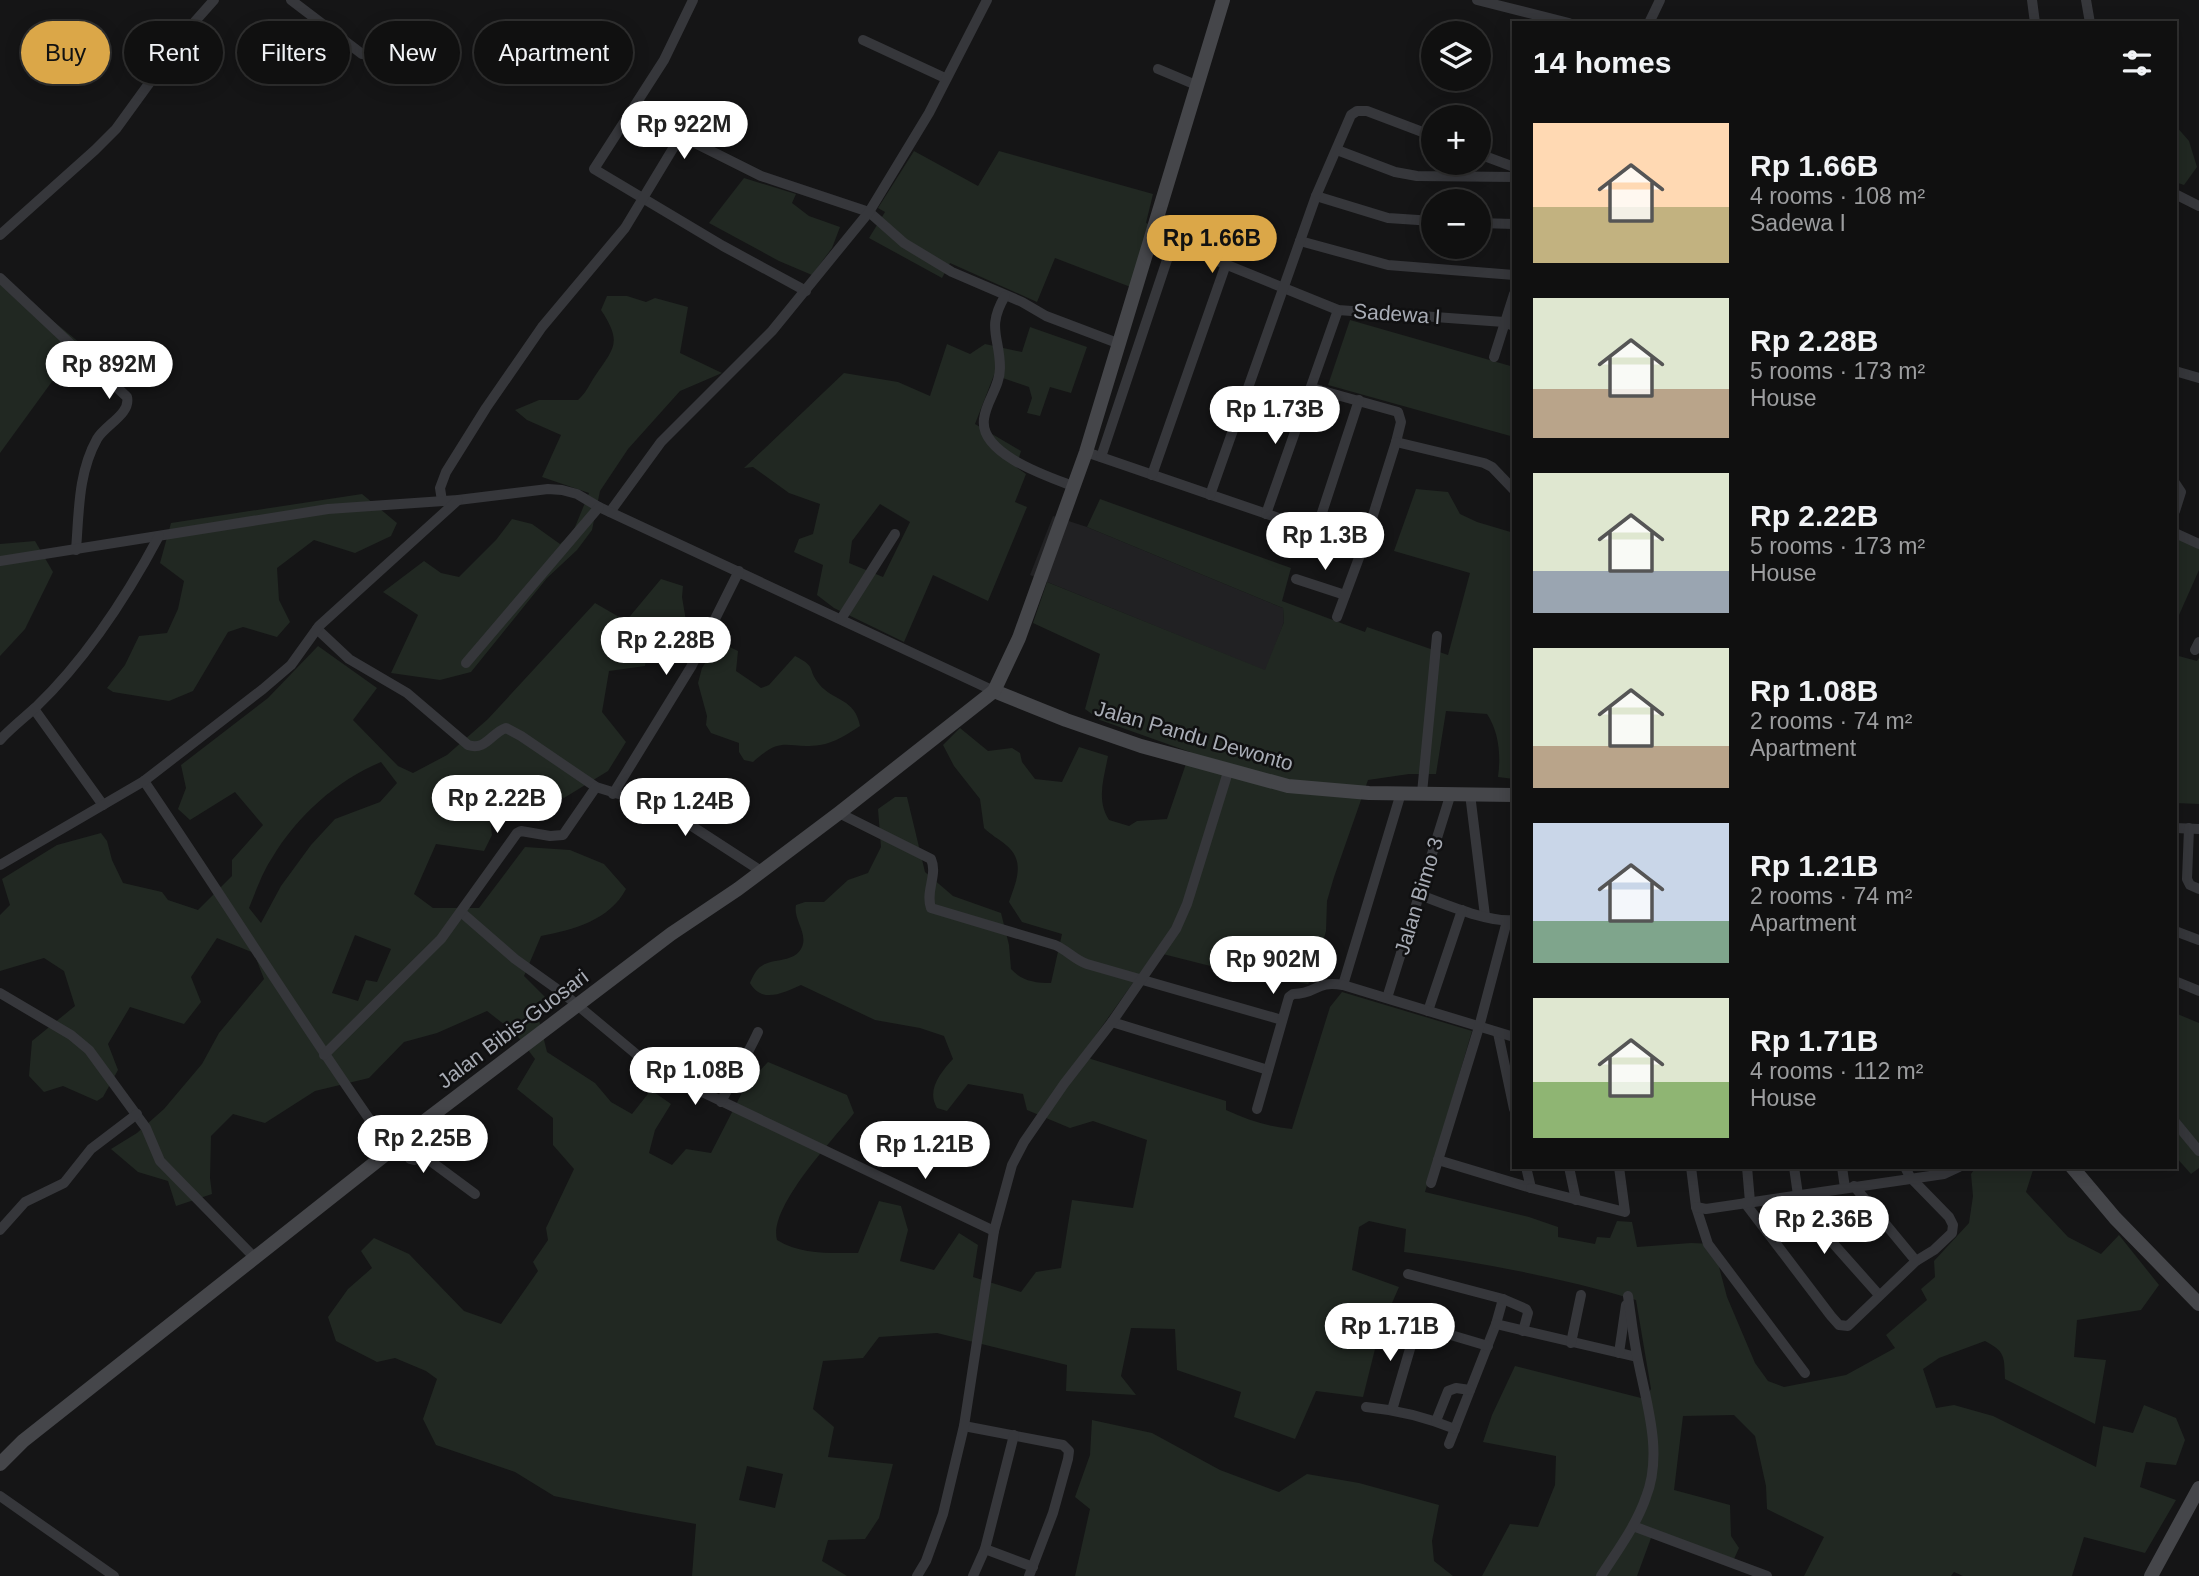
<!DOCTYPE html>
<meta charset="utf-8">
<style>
body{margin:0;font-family:Helvetica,sans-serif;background:#191919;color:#f1f3f6;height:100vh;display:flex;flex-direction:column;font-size:26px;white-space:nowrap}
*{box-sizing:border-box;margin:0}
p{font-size:23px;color:#9c9d9f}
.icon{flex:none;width:38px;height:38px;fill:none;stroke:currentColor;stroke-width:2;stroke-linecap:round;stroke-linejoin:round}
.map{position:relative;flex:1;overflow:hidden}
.drawer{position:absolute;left:1512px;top:21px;width:665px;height:1148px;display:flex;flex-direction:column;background:#101010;border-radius:0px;box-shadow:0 4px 18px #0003,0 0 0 2px #303030}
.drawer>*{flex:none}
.top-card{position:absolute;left:21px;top:21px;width:665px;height:63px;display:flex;gap:14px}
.controls{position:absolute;left:1421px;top:21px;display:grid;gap:14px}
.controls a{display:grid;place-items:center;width:70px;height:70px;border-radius:50%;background:#101010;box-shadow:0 4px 18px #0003,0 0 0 2px #303030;font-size:35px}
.price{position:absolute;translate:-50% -60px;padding:0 16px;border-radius:24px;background:#fff;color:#222;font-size:23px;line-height:46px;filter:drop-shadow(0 2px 4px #0008)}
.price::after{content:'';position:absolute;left:50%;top:42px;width:21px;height:16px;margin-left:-10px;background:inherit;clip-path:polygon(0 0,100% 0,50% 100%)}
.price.selected{background:#dba748;color:#111}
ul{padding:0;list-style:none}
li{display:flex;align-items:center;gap:21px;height:175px;padding:0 21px}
li span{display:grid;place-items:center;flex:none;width:196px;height:140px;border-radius:0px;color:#555}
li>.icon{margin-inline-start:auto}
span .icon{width:84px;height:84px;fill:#fffc;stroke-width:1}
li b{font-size:30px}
h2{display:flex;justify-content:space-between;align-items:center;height:84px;padding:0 21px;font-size:30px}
.chip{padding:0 24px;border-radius:32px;background:#101010;box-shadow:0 4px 18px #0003,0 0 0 2px #303030;font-size:24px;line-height:63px}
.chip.selected{background:#dba748;color:#111}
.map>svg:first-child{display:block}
.built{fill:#212123}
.green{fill:#212822;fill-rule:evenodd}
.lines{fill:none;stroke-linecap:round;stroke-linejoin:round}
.street{stroke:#36373b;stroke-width:10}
.secondary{stroke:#45464a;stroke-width:14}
.labels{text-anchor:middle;stroke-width:5;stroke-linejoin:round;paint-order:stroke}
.street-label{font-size:21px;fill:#a8acb5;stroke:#101011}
</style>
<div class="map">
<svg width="2199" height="1576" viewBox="0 0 2199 1576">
<rect width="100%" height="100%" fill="#151516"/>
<polygon class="built" points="1053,516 1087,527 1283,608 1284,622 1266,671 1030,575"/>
<g class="green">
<polygon points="2175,125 2189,141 2197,167 2184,185 2175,182"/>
<polygon points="914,151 978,186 999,151 1153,194 1146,223 1161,229 1141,291 1055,258 1037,302 950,263 942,278 869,238 885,212 878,208"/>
<polygon points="744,178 796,194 792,203 809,216 840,227 832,248 812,275 779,261 709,223"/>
<polygon points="0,278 80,343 0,453"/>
<path d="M607,296H627L646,302L655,298L688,307L680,353L722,373L680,391L628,449L600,491L592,530L577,550L547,578L471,672L440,680L391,673L418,615L383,592L424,561L441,573L459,577L496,540L512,519L532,524L560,544L573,532L589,493L542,477L561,435L527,420L515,410L539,400H578C586,393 589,385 595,376C615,347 622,342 601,310Z"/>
<polygon points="1350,320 1514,367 1514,437 1328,385"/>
<path d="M1030,327L1087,347L1071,393L1050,387L1040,416L1027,413L1032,398L1029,387L994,375L975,424L1021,451L1016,467L1026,474L1015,502L1027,507L988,601L933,575L904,642L834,608L817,595L823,565L794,552L799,539L813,534L820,504L789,493L753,467L744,468L844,373L898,382L930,396L947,344L970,354L985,344L1022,352ZM880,504L910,522L883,577L849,563L852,541Z"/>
<path d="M1416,489L1448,492L1460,514L1477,522L1514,533V779L1498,777C1501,755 1499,732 1487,714L1446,711L1436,774H1409L1368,780L1334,877L1327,901L1326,931L1314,973L1308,984L1234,972L1155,952L1083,1053L1091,1059L1226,1101V1110C1248,1120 1268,1127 1292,1129L1330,1007L1342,992L1472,1031L1425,1192L1529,1217L1558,1227V1237L1595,1244L1597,1237L1610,1238L1617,1221L1632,1222L1637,1247L1691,1243L1713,1244L1727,1297L1755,1363L1768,1381L1784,1387L1846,1375L1895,1348L1886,1335L1927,1300L1921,1289L1935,1277L1934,1261L1969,1223L1973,1196L1971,1174L1976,1167H2034L2026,1192L2068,1237L2101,1254L2119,1235L2159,1285L2141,1310L2077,1320L2074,1357L2106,1360L2095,1424L2005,1379C2004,1357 2006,1352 1985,1341L1939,1358L1923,1369L1936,1408L1954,1405L1993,1416L2096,1467L2103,1426L2133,1433L2144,1405L2176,1418L2185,1440L2176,1465L2146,1462L2140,1487L2176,1500L2145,1553L2084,1537L2072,1576H1963L1954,1572L1951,1576H1804L1824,1537L1767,1509L1766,1486L1755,1436L1734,1415L1683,1416L1674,1490L1730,1505L1731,1536L1739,1548L1734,1559L1654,1530L1637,1576H1482L1510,1524L1538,1527L1555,1485L1556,1456L1483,1442L1492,1415L1515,1366L1645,1399L1651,1389L1636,1300C1560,1277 1482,1263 1404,1252L1406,1229L1369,1221L1359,1227L1352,1270L1399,1287L1379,1333L1363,1397L1316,1391L1295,1439L1234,1417L1241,1392L1177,1370L1175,1329L1131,1328L1121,1376L1136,1395L1066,1391L1067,1365L937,1333L879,1337L863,1358L823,1361L813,1409L834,1427L828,1457L893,1464L879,1518L865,1539L828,1540L822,1561L847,1576H692L696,1524L630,1512L554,1496L515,1472L436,1445L423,1419L437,1379L426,1371L395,1358L377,1362L336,1341L328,1317L348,1289L372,1268L361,1251L374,1238L409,1254L464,1311L501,1324L538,1271L533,1262L548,1240L546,1228L574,1169L553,1145V1118L517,1089L535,1059L515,1033L487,1011L437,1033L404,1042L369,1078L315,1091L265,1123L233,1114L211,1136L210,1178L212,1194L176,1206L168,1181L138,1172L111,1149L137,1133L164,1109L202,1064L219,1033L264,979L254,953L217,938L191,977L201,1002L184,1024L130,1007L108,1044L118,1070L103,1097L97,1101L63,1086L44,1092L29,1076L32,1041L75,1006L64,971L44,958L0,971V915L10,905L2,879L57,845L101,833L107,841L112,860L123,883L162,892L168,900L198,910L232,876V860L263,825L235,792L190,820L178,809L186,788L181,765L268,698L318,646L377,688L353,720L398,766L413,773L447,755L488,719L595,603L626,621L661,579L683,586L682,597L686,621L678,628L649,637L645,666L609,671L602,712L626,742L608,771L564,798L544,790L526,778L505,776L489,810L492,835L484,851L436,844L414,894L433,908H479L525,847L570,850L604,864L626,889C610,920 573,930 541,936L524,976L551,1003L538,1016L547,1052L595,1083L611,1102L632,1114L651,1090L671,1104L655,1130L649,1153L672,1165L686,1149L711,1153L746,1085L768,1062L847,1095L854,1113C834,1139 768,1207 777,1240C801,1255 830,1253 858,1253L879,1201L901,1206L908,1230L900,1261L934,1270L959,1233L978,1245L973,1277L1021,1292L1036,1272L1061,1268L1072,1200L1133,1208L1147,1140L1093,1121L1070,1128L1027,1110L1023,1094L968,1084L947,1111L937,1108C926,1090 941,1072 953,1059L944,1036L920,1028L875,1020L801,985C783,993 762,1004 750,983C752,978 755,972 758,969C770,956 794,965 802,947C808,933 793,919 796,905L805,902H824L848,880L868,873L881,847L878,809L895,797H907L925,872L953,896L1001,913L1009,945L1011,969C1022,981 1035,983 1051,983L1062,934L1022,922L1009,902C1016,882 1026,861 1006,845C999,839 991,835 984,828L980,799L954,766L943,745L960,728L988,751L1012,748L1020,753L1022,762L1035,779L1062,782L1079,747L1108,756C1104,778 1096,800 1109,820L1129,826L1137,821L1167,819L1190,752L1100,720L1085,709L1100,654L1033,623L1047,582L1265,670L1284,622L1283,608L1087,527L1100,499L1291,568L1282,601L1365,632L1367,627L1448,655L1470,573L1394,551ZM381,762L397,783L380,802L335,819L311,845L281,886L261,923L249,908C256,891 262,873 272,858C297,816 336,781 381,762ZM355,935L391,949L377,982L366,980L358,1001L332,993ZM747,1466L783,1474L775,1508L739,1500Z"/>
<polygon points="362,494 397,523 391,536 355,553 314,540 277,568 279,600 290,622 277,637 243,627 228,632 193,691 169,701 113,692 107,688 125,665 139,636 167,633 178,609 184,581 160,563 171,523"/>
<polygon points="2175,535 2199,546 2199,570 2175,624"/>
<polygon points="35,541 53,572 25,629 0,656 0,544"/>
<path d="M719,642L738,651L736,671L761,688L769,685L795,656C818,668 806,667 819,684C834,702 855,698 860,726C848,734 834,743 820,745C786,750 784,734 753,762L744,760L739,752V743L711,733L706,725L707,716L698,683L702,668Z"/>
<polygon points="2175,655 2197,661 2199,658 2199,804 2175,803"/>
<polygon points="2175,1013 2199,1023 2199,1168 2191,1174 2175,1156"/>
<polygon points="1092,1420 1152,1433 1220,1470 1279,1492 1307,1474 1359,1483 1439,1505 1432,1541 1434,1561 1453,1576 1075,1576 1090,1509 1075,1497 1090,1455"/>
</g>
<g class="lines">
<g class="street">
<polyline points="291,0 362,54"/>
<polyline points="693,0 664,60 594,169 723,246 806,291"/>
<polyline points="1477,0 1569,23"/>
<polyline points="2032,0 2035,23"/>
<polyline points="2086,0 2090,23"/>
<polyline points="1649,23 1660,0"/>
<polyline points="863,40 945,78"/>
<polyline points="1158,69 1196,85"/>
<polyline points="681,136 761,176 869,212 904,243 952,272 1022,302 1046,316 1120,344"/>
<polyline points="1337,150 1395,172 1417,176 1514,177"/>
<polyline points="1479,154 1514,167"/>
<polyline points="2175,194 2199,206"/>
<polyline points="1316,196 1388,218 1433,221"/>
<polyline points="1479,223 1514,224"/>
<polyline points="1151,234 1338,310 1504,322 1514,326"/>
<polyline points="0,235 95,150 116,129 190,27 214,0"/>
<polyline points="1300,241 1388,265 1514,275"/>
<path d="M0,278L127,397C131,414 105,425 97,439C78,473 79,512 76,550"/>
<path d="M1005,296C986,328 1000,337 1000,368C1000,387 986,401 984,419C979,454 1049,477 1073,486"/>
<polyline points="1494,357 1514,294"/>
<polyline points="2175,371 2199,378"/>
<polyline points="1312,388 1398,412 1401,422 1396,442 1484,463 1492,467 1514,490"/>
<polyline points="1086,452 1363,547"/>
<polyline points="1101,457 1173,242"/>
<polyline points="1152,475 1226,264"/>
<polyline points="2175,483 2181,492 2175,511"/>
<polyline points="1210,495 1316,196 1351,115 1357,111 1367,111 1433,136"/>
<polyline points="442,501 440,488 446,472 486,408 542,327 625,228 698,107"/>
<polyline points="610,512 661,442 772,331 869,212 929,113 987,0"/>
<polyline points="1266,514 1338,310"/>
<polyline points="1316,531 1359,400"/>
<polyline points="2175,533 2199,544"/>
<polyline points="0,561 328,509 458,500 548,489 562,490 577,494 599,507 994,691"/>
<polyline points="1296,579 1345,595"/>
<polyline points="1337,617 1363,547 1396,442"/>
<polyline points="841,619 895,534"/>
<path d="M317,629L349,659L407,693L468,745C486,751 491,733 506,728L521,736L596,787L645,802L681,819L761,871"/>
<polyline points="2195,650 2199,642"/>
<polyline points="466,663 599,507"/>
<polyline points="34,709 103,805"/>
<path d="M0,740C11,728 24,718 36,707C86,659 127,596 159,536"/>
<path d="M144,781C227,903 305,1029 391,1150"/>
<polyline points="1422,793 1437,636"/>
<polyline points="613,794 691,667 739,571"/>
<polyline points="1470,794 1485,916"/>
<path d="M839,813L931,859C938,875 925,891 931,908L1055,945C1067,950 1075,960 1087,964L1282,1020"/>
<polyline points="2175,828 2199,829"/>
<polyline points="2189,828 2187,879 2190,885 2199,889"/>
<polyline points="0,865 144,781 263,689 291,665 319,626 458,500"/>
<path d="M1420,895C1445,904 1488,923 1514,920"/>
<polyline points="461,912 515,959 564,994 654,1069 994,1231"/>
<polyline points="2175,931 2199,940"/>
<polyline points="2175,981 2199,991"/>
<polyline points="1343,985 1401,793"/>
<polyline points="0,993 71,1035 89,1050 146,1128 160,1161 254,1257"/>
<polyline points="1387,998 1451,793"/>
<polyline points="1428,1011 1462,910"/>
<polyline points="1112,1022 1268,1070"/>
<polyline points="1498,1033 1514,1109"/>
<polyline points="324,1055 441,939 517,833 521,831 550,836 563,835 596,787"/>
<path d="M721,1102C733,1078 747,1056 758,1032"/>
<path d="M1257,1109L1289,997L1293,994C1318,994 1315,980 1343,985L1514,1037"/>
<polyline points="2175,1122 2199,1151"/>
<polyline points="401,1139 410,1159 414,1160 420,1157 425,1157 475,1194"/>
<polyline points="1438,1160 1531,1188 1526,1167"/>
<polyline points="1569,1167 1576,1200"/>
<polyline points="1691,1167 1696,1207 1708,1244 1805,1373"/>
<polyline points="1747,1167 1750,1202"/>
<polyline points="1794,1167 1798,1195 1815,1223 1879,1295"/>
<polyline points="1842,1167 1845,1188"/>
<polyline points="1431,1183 1479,1027 1507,921"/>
<polyline points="1854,1186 1916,1261"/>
<polyline points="1531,1188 1625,1212 1619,1167"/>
<polyline points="1745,1203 1831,1316 1839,1325 1848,1326 1916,1261 1934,1250 1952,1233 1953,1225 1949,1217 1910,1177 1905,1167"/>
<polyline points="1696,1207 1706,1209 1944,1174 1959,1167"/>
<polyline points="0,1230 25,1202 64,1183 91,1149 137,1114"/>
<polyline points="1408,1274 1503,1299 1496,1324 1449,1444"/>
<polyline points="1503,1299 1526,1309 1528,1313 1523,1331"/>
<polyline points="1397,1319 1488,1346"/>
<polyline points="1496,1324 1637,1357"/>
<polyline points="1571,1343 1581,1295"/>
<polyline points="1619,1353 1626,1305"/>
<path d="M1366,1407C1397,1410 1426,1417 1455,1429"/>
<polyline points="1392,1410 1417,1325"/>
<polyline points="1436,1421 1448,1391 1456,1388 1470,1390"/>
<polyline points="964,1426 1063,1445 1069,1451 1068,1459 1053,1513 1029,1576"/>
<polyline points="0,1496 114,1576"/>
<polyline points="1633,1526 1767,1576"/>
<polyline points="985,1549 1033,1567"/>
<polyline points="917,1576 926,1561 943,1514 964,1426 994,1231 1012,1165 1024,1142 1064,1084 1112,1022 1176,929 1187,904 1228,772"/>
<polyline points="973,1576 985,1549 1014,1435"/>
<path d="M1601,1576C1617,1551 1636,1526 1646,1497C1664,1452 1645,1399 1637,1355C1633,1335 1631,1316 1628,1296"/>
</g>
<g class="secondary">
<polyline points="994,691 1066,720 1141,746 1288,786 1369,793 1514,795"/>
<polyline points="2072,1167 2115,1218 2199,1304"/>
<polyline points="0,1464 23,1441 391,1150 401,1139 671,934 738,889 839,813 994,691 1019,638 1086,452 1223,0"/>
<polyline points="2151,1576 2199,1488"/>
</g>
</g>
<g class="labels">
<g class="street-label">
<text transform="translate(1397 314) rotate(4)" y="7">Sadewa I</text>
<text transform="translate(1194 736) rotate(16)" y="7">Jalan Pandu Dewonto</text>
<text transform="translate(1419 896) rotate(-73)" y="7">Jalan Bimo 3</text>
<text transform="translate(513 1029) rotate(-37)" y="7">Jalan Bibis-Guosari</text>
</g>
</g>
</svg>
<div class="controls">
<a><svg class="icon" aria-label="layers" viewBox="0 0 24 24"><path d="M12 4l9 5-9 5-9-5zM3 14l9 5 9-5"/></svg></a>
<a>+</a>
<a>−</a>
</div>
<b class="price" style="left:684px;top:161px">Rp 922M</b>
<b class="price selected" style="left:1212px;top:275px">Rp 1.66B</b>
<b class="price" style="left:109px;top:401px">Rp 892M</b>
<b class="price" style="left:1275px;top:446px">Rp 1.73B</b>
<b class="price" style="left:1325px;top:572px">Rp 1.3B</b>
<b class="price" style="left:666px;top:677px">Rp 2.28B</b>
<b class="price" style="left:497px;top:835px">Rp 2.22B</b>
<b class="price" style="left:685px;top:838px">Rp 1.24B</b>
<b class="price" style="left:1273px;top:996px">Rp 902M</b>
<b class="price" style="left:695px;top:1107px">Rp 1.08B</b>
<b class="price" style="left:423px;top:1175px">Rp 2.25B</b>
<b class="price" style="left:925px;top:1181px">Rp 1.21B</b>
<b class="price" style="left:1824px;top:1256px">Rp 2.36B</b>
<b class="price" style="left:1390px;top:1363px">Rp 1.71B</b>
<div class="top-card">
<a class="chip selected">Buy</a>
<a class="chip">Rent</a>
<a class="chip">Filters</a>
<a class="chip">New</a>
<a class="chip">Apartment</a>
</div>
<section class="drawer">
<h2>14 homes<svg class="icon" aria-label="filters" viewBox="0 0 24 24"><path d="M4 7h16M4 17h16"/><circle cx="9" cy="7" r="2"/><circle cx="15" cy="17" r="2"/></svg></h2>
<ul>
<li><span style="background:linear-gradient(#ffd9b3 60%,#c2b280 0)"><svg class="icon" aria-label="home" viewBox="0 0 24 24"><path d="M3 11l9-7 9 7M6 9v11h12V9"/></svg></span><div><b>Rp 1.66B</b><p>4 rooms · 108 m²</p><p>Sadewa I</p></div></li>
<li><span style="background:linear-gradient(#dfe7d0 65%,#b9a48a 0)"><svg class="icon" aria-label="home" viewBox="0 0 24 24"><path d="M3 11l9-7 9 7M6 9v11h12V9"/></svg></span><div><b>Rp 2.28B</b><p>5 rooms · 173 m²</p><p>House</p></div></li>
<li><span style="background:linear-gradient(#dfe7d0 70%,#9aa5b1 0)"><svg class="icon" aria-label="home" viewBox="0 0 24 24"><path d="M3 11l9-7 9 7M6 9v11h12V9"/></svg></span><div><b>Rp 2.22B</b><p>5 rooms · 173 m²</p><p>House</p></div></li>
<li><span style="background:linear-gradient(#dfe7d0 70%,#b9a48a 0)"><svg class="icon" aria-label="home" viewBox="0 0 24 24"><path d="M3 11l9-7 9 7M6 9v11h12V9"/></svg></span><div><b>Rp 1.08B</b><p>2 rooms · 74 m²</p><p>Apartment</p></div></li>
<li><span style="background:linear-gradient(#c9d6e8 70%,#7fa58c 0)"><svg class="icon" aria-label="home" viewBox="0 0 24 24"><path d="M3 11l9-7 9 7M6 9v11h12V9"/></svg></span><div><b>Rp 1.21B</b><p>2 rooms · 74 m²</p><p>Apartment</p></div></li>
<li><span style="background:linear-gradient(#dfe7d0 60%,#8fb573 0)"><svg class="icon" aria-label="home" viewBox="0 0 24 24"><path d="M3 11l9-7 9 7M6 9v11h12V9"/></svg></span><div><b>Rp 1.71B</b><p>4 rooms · 112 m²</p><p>House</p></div></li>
</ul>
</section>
</div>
